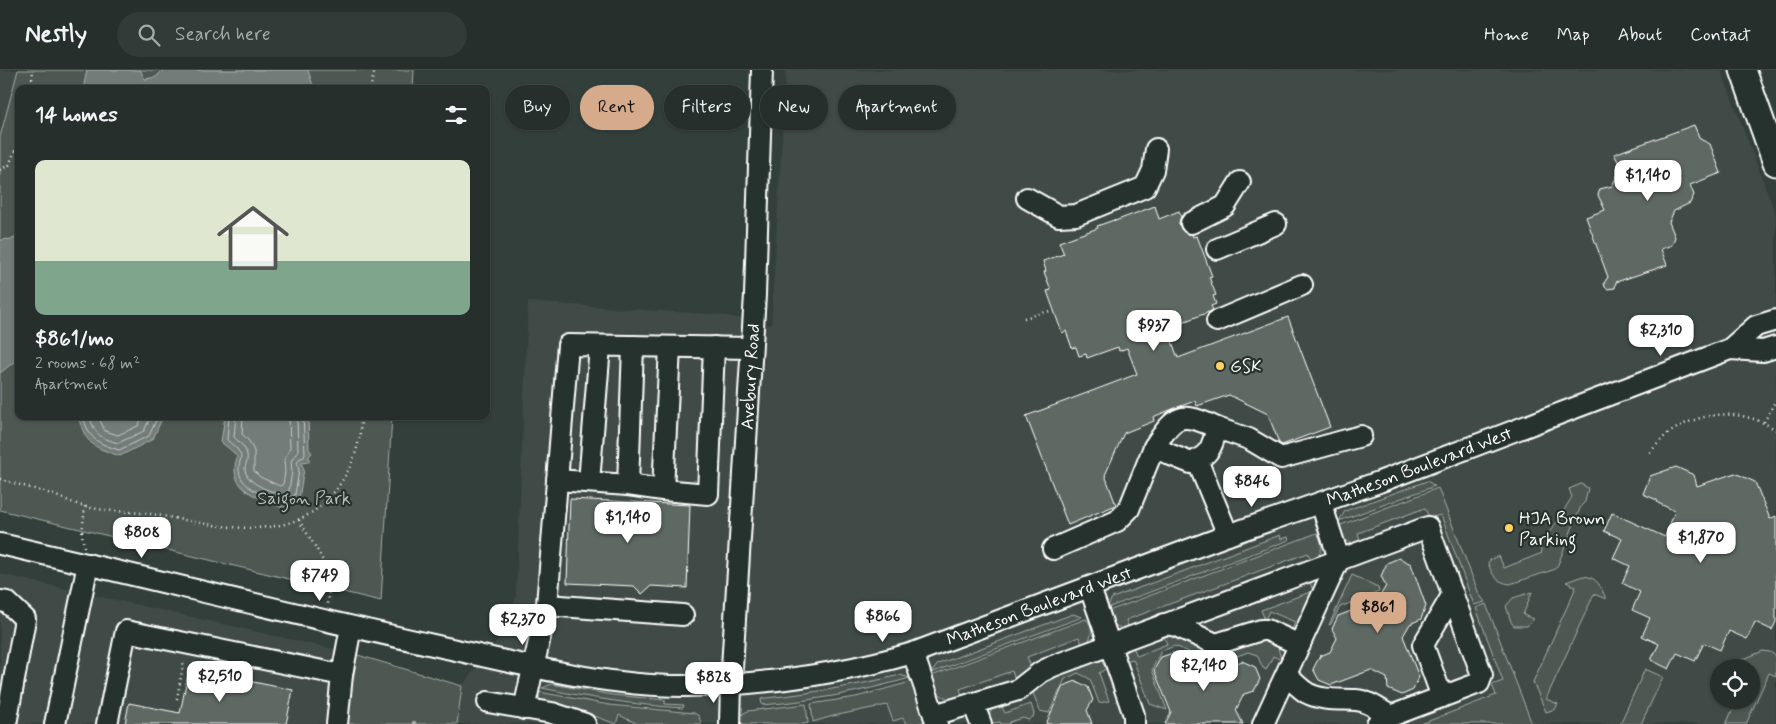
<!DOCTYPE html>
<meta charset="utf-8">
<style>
body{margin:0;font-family:Mynerve,sans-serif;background:#323b38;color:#f1f3f6;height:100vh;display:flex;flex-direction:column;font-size:19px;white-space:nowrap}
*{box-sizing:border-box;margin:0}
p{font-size:16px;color:#a4a9a9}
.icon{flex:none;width:28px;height:28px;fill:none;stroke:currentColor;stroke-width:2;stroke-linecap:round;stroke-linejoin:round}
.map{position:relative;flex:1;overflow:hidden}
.sheet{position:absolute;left:15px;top:15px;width:475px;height:335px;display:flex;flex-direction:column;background:#262f2c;border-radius:10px;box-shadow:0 1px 4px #0004,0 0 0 1px #424a48}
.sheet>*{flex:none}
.banner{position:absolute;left:505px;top:15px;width:475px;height:45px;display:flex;gap:10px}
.fabs{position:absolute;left:1710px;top:589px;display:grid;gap:10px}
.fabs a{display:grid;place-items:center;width:50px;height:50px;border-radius:50%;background:#262f2c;box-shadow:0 1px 4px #0004,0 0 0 1px #424a48;font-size:25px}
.price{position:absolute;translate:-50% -42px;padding:0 11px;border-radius:10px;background:#fff;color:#222;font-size:16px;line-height:32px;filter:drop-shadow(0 1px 2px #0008)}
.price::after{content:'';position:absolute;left:50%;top:30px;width:15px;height:11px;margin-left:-8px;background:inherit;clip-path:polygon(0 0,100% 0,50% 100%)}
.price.selected{background:#d6ab8b;color:#111}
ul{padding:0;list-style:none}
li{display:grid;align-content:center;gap:10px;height:265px;padding:0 20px}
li+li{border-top:1px solid #424a48}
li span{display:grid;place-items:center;height:155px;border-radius:10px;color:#555}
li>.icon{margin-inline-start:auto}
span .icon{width:90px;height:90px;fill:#fffc;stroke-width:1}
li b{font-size:21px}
h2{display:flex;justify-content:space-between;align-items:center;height:60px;padding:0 20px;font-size:21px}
.tag{padding:0 18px;border-radius:22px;background:#262f2c;box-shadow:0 1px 4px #0004,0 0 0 1px #424a48;font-size:18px;line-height:45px}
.tag.selected{background:#d6ab8b;color:#111}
header{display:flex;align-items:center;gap:30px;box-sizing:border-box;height:70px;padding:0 25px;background:#262f2c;border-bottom:1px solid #424a48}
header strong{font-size:24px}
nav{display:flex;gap:28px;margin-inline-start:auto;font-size:18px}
.search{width:350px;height:45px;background:#323b38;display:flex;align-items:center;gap:12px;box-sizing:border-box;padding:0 18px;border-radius:28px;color:#a4a9a9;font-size:19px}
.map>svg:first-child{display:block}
.built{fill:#404c47;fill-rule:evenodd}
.green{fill:#4d5853;stroke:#a6aca9}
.water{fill:#737b78;stroke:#abb0ae}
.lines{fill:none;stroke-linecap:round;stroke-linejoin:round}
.shore{stroke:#c7cac9;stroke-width:1}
.stream{stroke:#abb0ae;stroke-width:4.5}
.building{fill:#5f6964;stroke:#fff}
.minor-casing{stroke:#fff;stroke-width:24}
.major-casing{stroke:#fff;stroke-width:29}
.path{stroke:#fff;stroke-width:2.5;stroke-dasharray:1 4;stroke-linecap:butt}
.minor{stroke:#26332d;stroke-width:20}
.major{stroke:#26332d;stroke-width:25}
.poi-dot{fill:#ffd166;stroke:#26332d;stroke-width:2}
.labels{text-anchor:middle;stroke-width:4.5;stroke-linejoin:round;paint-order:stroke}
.poi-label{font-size:18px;fill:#fff;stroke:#26332d;text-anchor:start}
.street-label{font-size:18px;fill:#fff;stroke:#26332d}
.park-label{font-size:18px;fill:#b8bcba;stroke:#26332d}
</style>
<header>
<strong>Nestly</strong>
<div class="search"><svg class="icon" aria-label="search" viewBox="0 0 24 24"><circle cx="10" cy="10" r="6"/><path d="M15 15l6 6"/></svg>Search here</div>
<nav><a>Home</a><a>Map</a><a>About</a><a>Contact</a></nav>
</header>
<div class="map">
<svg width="1776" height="654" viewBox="0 0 1776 654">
<rect width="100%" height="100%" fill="#333f3a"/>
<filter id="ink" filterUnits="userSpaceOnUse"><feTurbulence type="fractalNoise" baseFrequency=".02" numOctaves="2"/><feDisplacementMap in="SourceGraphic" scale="10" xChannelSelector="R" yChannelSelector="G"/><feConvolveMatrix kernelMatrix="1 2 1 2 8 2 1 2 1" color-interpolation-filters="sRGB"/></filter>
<g filter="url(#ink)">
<g class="built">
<polygon points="0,0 18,0 0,67"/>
<path d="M786,0H1721L1776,145V654H457L462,616L505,561L516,527L528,232L721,245L771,255ZM1719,598H1751V630H1719Z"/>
<polygon points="0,504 351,583 344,654 0,654"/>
</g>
<g class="green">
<polygon points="18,0 414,0 413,19 19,19 19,346 392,346 381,531 0,440 0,67"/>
<polygon points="1427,411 1435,416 1339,451 1345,441"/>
<path d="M1581,414L1588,418L1585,432L1581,436L1557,497L1553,500L1510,514C1496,512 1492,505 1488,493L1491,489L1499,486L1504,498L1542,483L1537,471C1551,467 1564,439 1572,427L1569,419Z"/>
<polygon points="1438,418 1479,524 1485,532 1474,535 1441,445 1429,448 1425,438 1358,463 1361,473 1353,474 1343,469 1338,456"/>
<path d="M1317,463C1324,474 1323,484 1312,492L1308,483L1126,550L1129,559C1115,559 1112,553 1106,542Z"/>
<polygon points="1280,465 1281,469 1288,467 1289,470 1107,538 1112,528"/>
<polygon points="1352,505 1378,517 1379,522 1340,537 1331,554 1329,555"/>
<path d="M1583,506C1598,507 1601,517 1606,529L1594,524L1546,629L1558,634L1555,639L1546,642L1533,612L1576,517L1566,512Z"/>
<polygon points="1315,509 1318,511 1296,562 1291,562 1295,552 1269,541 1265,550 1261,540 1313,521 1310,512"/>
<polygon points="1532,522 1523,545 1534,549 1527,556 1514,556 1511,552 1506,536 1513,528"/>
<polygon points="1486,534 1532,654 1421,654 1496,625 1492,615 1503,611 1476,538"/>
<polygon points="1073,544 1082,547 931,603 938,594"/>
<path d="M1086,549C1093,556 1093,565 1087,573L1082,574L1079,567L1027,587L1031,597L1015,610L1012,601L960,619L963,628C943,631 936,625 931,606Z"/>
<polygon points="1172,564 1201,579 1200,583 1201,589 1194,591 1189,582 1175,576 1161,581 1152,600 1167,640 1150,634 1133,589 1125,591 1123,588 1125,581 1133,577 1137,586 1167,574 1164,566"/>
<polygon points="1264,569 1278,577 1281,590 1273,586 1266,600 1263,598 1257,585 1248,582 1205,598 1203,594 1208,582 1220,583"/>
<polygon points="1763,581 1770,582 1776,586 1776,606 1769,603 1746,654 1726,654 1737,630 1751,630 1753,595 1741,590"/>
<polygon points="351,583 462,616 457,654 344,654"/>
<polygon points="1096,590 1100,591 1107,598 1099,603 1109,631 1099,633 1090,609 1078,603 1065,609 1049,643 1040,641 1031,618 1038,611"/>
<polygon points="1645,599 1663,607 1641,654 1620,654"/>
<path d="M900,605L910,608C861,622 813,631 762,635L761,629L766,628C812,623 855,616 900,605Z"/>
<polygon points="914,611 928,650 917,654 906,654 903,648 893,651 887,635 833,646 813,652 811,634 856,627"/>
<path d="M552,614L613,625L665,630V634L684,635L683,638C635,635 589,628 542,618Z"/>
<polygon points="539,622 609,635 694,643 699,646 701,654 638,654 619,645 616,654 570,637 543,632 539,629"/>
<polygon points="806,634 808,653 805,654 739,654 742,644 748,641"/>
<path d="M999,634L1001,635L1005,643L1031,634L1034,644L1033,647L1028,650L1023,648L1010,652L1009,654H1001L1000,652L987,654C988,644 991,640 999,634Z"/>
</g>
<g class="water">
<polygon points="87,0 140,0 145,9 156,7 163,0 308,0 314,19 83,19"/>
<polygon points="19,167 19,288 0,303 0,170 12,169"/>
<path d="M78,346H163L153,369L120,386C93,377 86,375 78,346Z"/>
<path d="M225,346H308L309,379L312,383L309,386V392L301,393L304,399L299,428L283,438C260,428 226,420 237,387L233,382L221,372Z"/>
</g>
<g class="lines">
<g class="shore">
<path d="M83,346C89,370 97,373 119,380L149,366L158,346"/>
<path d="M90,346C94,365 101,368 118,373L144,361L151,346"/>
<polyline points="98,346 105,361 118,365 138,356 143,346"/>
<path d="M229,346L227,370L237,379L241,385C241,390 239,393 239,397C237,418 268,427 283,432L295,425L299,400L297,393L299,389L304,387L305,384L303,346"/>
<path d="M236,346L234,367C240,373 249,380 247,390C247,391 245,397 245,398C245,414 271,421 282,425L289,421L292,401L291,391L298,381L297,346"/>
<polyline points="243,346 242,364 249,371 254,381 254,401 260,407 280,416 283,414 285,402 284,390 290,378 289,346"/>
</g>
<polyline class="stream" points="414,654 414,653"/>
</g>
<g class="building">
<polygon points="1694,55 1700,69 1710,74 1721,103 1690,115 1694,125 1690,133 1674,141 1669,152 1675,167 1672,175 1661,179 1667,195 1616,212 1615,218 1607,219 1605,217 1604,213 1608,207 1586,147 1605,140 1598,125 1600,119 1612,116 1621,97 1614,84"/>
<polygon points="1155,136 1159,149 1179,141 1181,146 1179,153 1181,159 1185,163 1192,164 1193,167 1197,166 1212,206 1209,207 1216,225 1213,226 1216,234 1211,236 1213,240 1209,242 1167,258 1178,288 1288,247 1330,357 1282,375 1279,373 1268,344 1229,325 1197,336 1195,331 1175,338 1153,347 1154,351 1124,363 1105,405 1116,435 1068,455 1026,346 1137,304 1127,278 1119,281 1118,277 1087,288 1086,284 1079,286 1076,277 1072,278 1066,261 1062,263 1047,221 1051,220 1044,202 1046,201 1043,191 1064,184 1059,172 1098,158 1097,156 1114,150 1115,151"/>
<polygon points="1676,397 1694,405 1697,416 1735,403 1755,412 1770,449 1776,446 1776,552 1772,560 1755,552 1747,569 1729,561 1720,580 1704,573 1695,591 1677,583 1669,599 1651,590 1659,574 1642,566 1650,548 1632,540 1640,522 1622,513 1630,496 1613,488 1622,469 1604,461 1612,443 1665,467 1675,441 1658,433 1657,430 1643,424 1650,406"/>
<polygon points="570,429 690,435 687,518 651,516 642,524 634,516 567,513"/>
<polygon points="1399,488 1411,494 1426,536 1421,549 1410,554 1403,566 1419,607 1413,620 1402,625 1388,619 1387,608 1371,600 1331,615 1319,610 1313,599 1320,586 1330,582 1337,568 1332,559 1338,546 1377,531 1386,516 1381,506 1387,493"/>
<polygon points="1173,583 1185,589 1189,600 1202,607 1242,591 1255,597 1260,609 1254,621 1244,624 1236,640 1243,654 1165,654 1171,642 1154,600 1161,587"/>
<polygon points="189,599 293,620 286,654 125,654 129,633 180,643"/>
<polygon points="1076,611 1088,617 1093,630 1087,640 1092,654 1046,654 1063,616"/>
</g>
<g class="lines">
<g class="minor-casing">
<g id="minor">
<polyline points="1027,128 1059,146 1076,145 1145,117 1153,100 1156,79"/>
<polyline points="1191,153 1225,136 1240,112"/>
<polyline points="1217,179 1276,154"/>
<polyline points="1217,251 1302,215"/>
<polyline points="1730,279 1763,281 1776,277"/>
<path d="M1154,377C1176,344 1181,341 1217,358"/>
<polyline points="1197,390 1228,465"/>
<polyline points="557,410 628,415 663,420 708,424 714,277"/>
<polyline points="589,412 600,276"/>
<polyline points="628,415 633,276"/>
<polyline points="663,420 670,277"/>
<path id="s1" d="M0,474C145,507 288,543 433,575C512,592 605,617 687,616C763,615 840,604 913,583L1228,465L1379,412L1730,279L1756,256L1776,250"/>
<path d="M1053,479L1117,451L1129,439L1154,377L1171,385L1191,393C1210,385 1212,377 1217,358L1249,369L1281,388L1361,366"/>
<polyline points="1090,518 1134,645 1134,654"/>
<polyline points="0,531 7,532 25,549 6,654"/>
<polyline points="547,535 683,545"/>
<polyline points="1164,554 1176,556 1216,574 1261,560 1267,560 1300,575"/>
<polyline points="913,583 937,654"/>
<polyline points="342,605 351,557"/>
<path d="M1286,605C1293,611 1299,618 1307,623C1322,631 1340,629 1356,630C1369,631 1380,640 1391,646"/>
<polyline points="1442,627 1423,575 1453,524"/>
<polyline points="488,632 552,643 585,654"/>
<polyline points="973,633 981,654"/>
<polyline points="524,639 547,535 568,275 751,278"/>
<polyline points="934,645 1018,620 1041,602 1053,596 1428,457 1482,605 1479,613 1391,646 1377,654"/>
<polyline points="55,654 88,494"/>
<polyline points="107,654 126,561 342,605 337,654"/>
<path id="s2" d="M730,654L731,614L755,225L762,0"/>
<polyline points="1263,654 1339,489 1321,433"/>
</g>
</g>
<g class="major-casing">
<polyline id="major" points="1743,0 1776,93"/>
</g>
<g class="path">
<polyline points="31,19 33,0"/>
<polyline points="370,19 375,0"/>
<polyline points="0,100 9,95 19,71"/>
<polyline points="1024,248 1050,241"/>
<polyline points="1764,352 1776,330"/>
<path d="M1650,382C1656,376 1662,368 1669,363C1702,340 1743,338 1776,360"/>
<path d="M0,409C17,414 34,419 51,424C62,428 72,433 83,436C105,442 129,441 151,444C216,455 297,480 340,414C354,393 361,372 361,346"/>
<path d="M299,450C316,480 335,498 327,534"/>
<polyline points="84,477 82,464 85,436"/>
<polyline points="177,629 184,590"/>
</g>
<use href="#minor" class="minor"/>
<use href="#major" class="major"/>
</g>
</g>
<g class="poi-dot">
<circle cx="1220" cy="296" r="5"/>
<circle cx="1509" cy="458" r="5"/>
</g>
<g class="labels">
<g class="poi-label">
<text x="1230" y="302">GSK</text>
<text x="1519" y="454">HJA Brown<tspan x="1519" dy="21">Parking</tspan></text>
</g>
<g class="street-label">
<text dy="6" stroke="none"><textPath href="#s2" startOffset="348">Avebury Road</textPath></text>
<text dy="6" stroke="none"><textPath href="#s1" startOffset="1471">Matheson Boulevard West</textPath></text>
<text dy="6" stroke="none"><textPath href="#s1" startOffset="1066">Matheson Boulevard West</textPath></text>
</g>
<g class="park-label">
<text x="304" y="434">Saigon Park</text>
</g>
</g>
</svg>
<div class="fabs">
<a><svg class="icon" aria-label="locate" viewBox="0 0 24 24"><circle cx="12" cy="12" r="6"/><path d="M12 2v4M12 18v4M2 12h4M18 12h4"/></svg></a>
</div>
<b class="price" style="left:1648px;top:132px">$1,140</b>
<b class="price" style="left:1154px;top:282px">$937</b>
<b class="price" style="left:1661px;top:287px">$2,310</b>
<b class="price" style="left:1252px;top:438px">$846</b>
<b class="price" style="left:628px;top:474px">$1,140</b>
<b class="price" style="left:142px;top:489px">$808</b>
<b class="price" style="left:1701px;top:494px">$1,870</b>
<b class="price" style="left:320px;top:532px">$749</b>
<b class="price selected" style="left:1378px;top:564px">$861</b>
<b class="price" style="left:883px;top:573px">$866</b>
<b class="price" style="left:523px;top:576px">$2,370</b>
<b class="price" style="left:1204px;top:622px">$2,140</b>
<b class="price" style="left:220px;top:633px">$2,510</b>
<b class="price" style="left:714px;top:634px">$828</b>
<div class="banner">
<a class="tag">Buy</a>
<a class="tag selected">Rent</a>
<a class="tag">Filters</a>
<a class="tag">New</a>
<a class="tag">Apartment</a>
</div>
<section class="sheet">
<h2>14 homes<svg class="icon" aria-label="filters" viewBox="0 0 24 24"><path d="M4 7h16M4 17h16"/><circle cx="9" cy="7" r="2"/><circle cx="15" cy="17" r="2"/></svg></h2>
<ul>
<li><span style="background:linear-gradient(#dfe7d0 65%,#7fa58c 0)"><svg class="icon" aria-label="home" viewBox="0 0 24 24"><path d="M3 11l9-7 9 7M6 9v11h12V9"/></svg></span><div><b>$861/mo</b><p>2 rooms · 68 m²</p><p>Apartment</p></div></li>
</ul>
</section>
</div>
